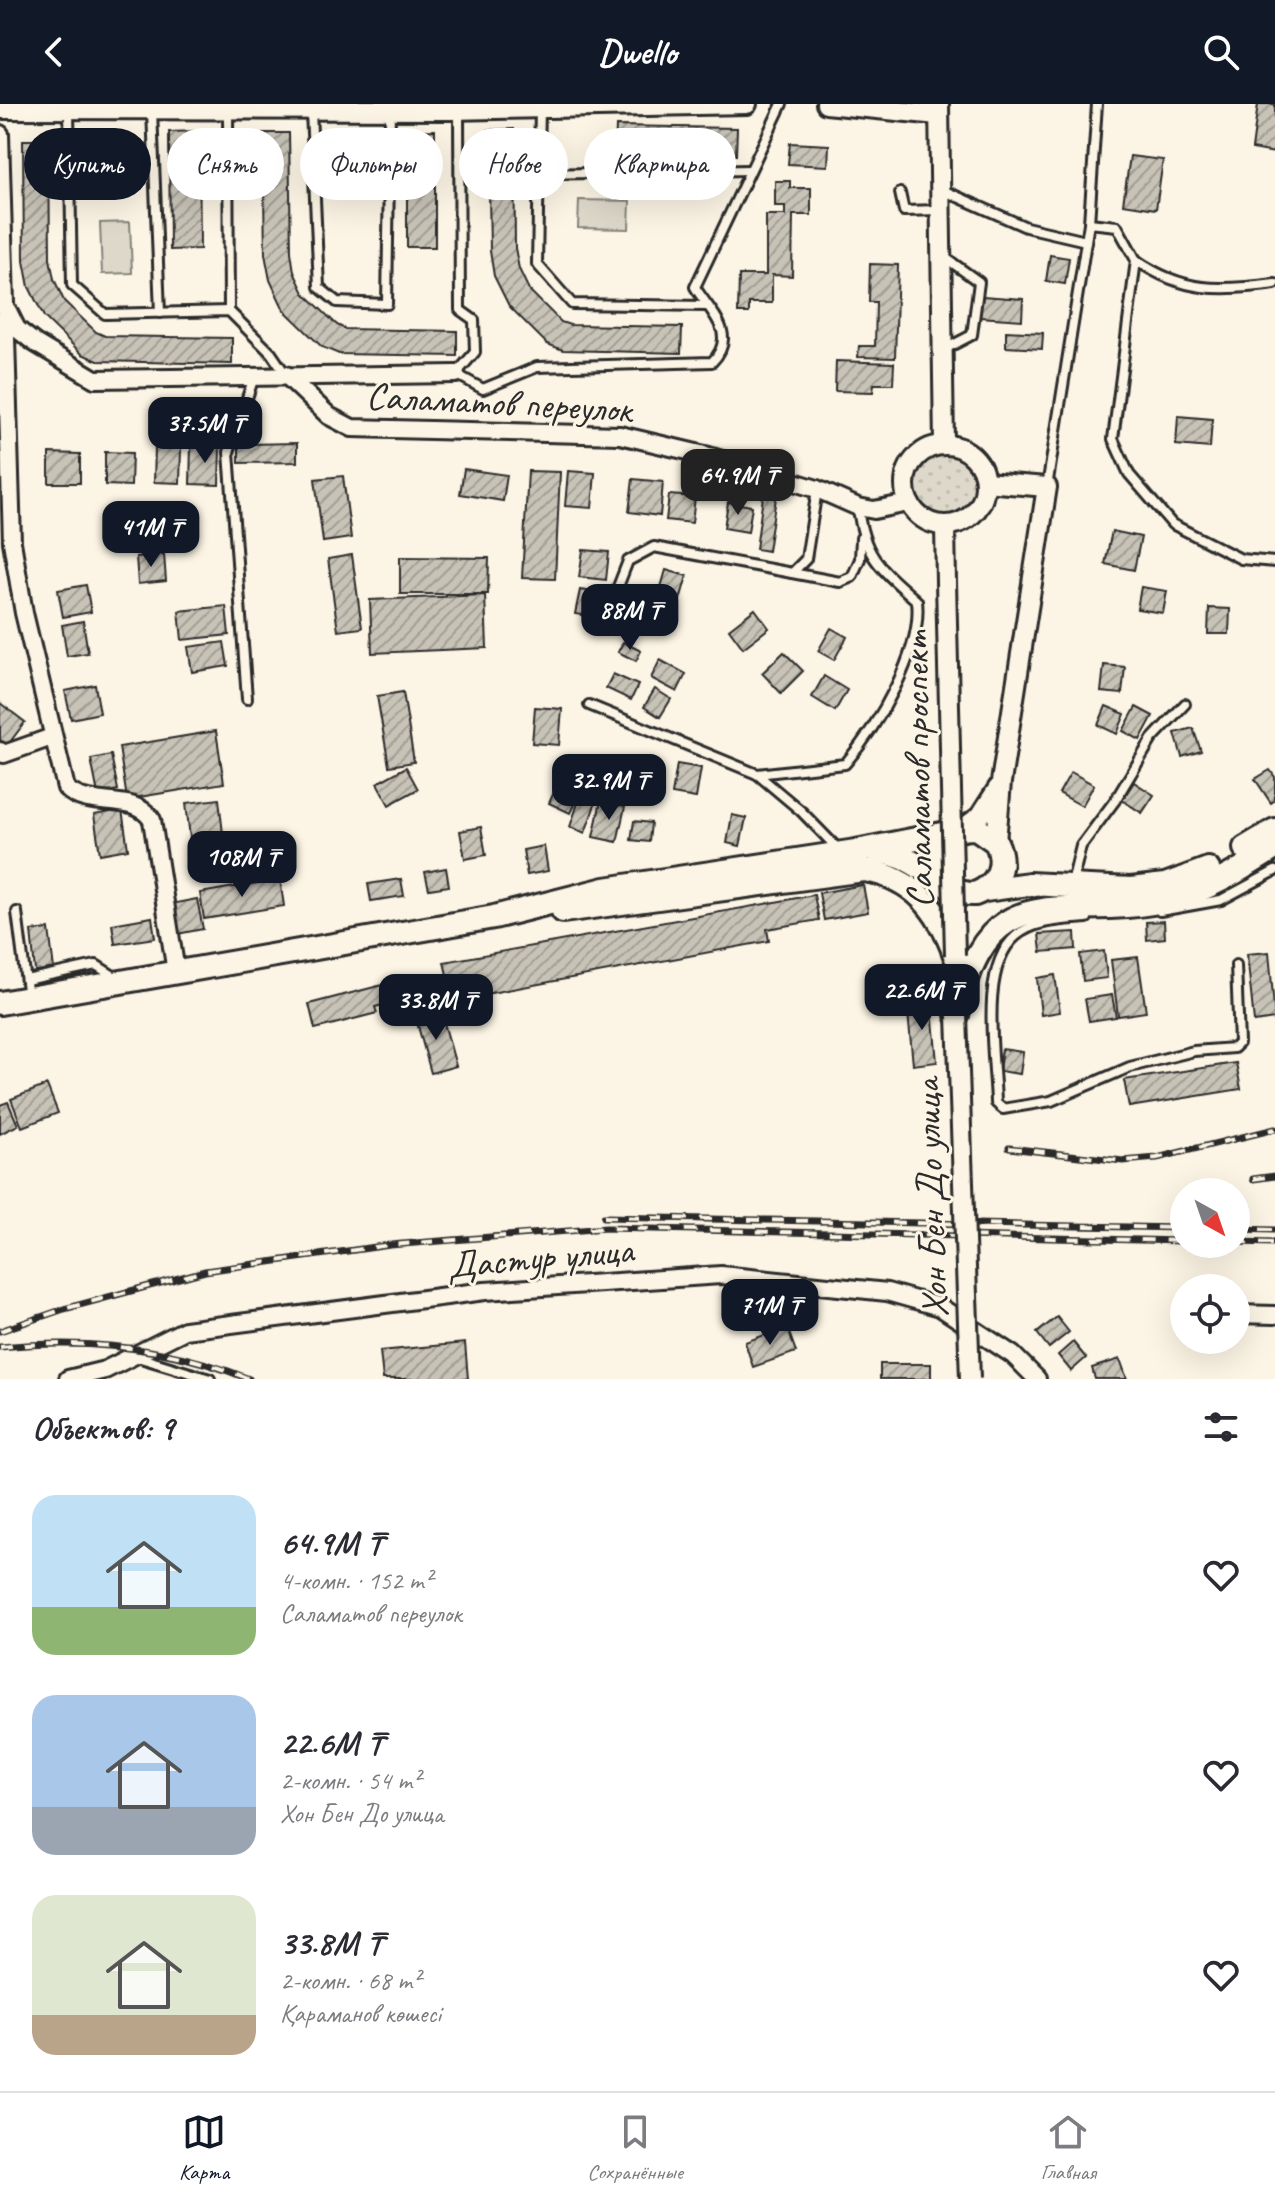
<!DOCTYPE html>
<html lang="ru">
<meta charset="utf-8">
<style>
body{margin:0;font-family:Caveat,sans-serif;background:#f2f2f3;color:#2b2b33;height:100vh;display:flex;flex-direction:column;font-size:30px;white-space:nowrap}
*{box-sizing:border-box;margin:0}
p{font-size:26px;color:#7c7c81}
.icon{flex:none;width:44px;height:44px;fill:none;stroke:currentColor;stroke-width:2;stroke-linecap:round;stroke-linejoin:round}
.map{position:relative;height:1275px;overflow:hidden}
.sheet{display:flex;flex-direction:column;background:#fff;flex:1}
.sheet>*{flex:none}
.hud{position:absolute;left:24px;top:24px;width:800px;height:72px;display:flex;gap:16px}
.needle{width:52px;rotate:140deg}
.fabs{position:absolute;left:1170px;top:1074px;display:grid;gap:16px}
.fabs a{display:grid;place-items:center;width:80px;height:80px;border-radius:50%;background:#fff;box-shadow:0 8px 32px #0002;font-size:40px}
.price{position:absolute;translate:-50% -68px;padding:0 18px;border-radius:16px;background:#111827;color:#fff;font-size:26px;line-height:52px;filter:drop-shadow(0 2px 4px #0008)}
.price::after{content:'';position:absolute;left:50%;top:48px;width:24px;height:18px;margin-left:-12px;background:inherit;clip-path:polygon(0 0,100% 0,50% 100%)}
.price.selected{background:#222;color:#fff}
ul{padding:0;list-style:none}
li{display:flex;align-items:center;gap:24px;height:200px;padding:0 32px}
li span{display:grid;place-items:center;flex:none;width:224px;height:160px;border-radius:24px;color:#555}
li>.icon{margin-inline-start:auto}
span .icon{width:96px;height:96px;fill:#fffc;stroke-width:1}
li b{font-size:34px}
h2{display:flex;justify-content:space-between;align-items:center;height:96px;padding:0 32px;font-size:34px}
.chip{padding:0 28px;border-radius:36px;background:#fff;box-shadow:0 8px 32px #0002;font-size:28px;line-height:72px}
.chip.selected{background:#111827;color:#fff}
header{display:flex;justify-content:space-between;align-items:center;height:104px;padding:0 32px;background:#111827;color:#fff;font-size:36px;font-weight:700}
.menu{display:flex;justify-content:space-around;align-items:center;height:112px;border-top:2px solid #e1e1e2;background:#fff;font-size:22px;color:#7c7c81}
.menu a{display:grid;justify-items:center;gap:4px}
.menu .selected{color:#111827}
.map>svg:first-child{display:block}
.grass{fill:url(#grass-dots);stroke:#84827a;stroke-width:2}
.park{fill:#ded8ca;stroke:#84827a;stroke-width:2}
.building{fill:url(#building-hatch);stroke:#2b2b2b;stroke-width:2}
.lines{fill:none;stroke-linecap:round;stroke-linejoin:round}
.service-casing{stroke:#2b2b2b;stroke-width:14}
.minor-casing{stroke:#2b2b2b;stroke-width:22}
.tertiary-casing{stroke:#2b2b2b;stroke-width:24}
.secondary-casing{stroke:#2b2b2b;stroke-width:28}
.service{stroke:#fcf5e5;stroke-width:8}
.minor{stroke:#fcf5e5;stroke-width:16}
.tertiary{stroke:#fcf5e5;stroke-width:18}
.secondary{stroke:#fcf5e5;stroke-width:22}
.rail-casing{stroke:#2b2b2b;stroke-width:7}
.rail{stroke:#fcf5e5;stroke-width:4;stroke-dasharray:12;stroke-linecap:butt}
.tertiary-bridge-casing{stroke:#2b2b2b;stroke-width:24;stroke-linecap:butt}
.tertiary-bridge{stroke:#fcf5e5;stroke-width:18}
.labels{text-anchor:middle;stroke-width:6;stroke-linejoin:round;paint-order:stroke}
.street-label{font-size:38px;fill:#2b2b2b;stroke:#fcf5e5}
</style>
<header><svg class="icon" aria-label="back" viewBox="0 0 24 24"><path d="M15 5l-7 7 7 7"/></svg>Dwello<svg class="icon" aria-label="search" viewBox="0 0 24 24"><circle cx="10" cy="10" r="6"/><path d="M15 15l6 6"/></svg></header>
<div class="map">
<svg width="1275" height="1275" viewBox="0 0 1275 1275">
<defs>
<pattern id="grass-dots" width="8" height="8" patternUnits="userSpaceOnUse" patternTransform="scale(2)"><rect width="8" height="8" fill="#ded8ca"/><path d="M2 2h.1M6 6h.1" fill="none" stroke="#bfbaae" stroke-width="1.8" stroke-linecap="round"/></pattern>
<pattern id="building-hatch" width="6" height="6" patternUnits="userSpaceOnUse" patternTransform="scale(2)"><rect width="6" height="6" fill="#c8c3b7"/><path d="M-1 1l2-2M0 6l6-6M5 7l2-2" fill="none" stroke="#a39f95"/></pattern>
</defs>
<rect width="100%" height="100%" fill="#fcf5e5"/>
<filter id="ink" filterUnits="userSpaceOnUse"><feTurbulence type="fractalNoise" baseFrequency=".0125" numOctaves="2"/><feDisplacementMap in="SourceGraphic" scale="16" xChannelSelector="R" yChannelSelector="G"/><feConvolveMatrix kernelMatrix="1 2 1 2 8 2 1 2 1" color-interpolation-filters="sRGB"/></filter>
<g filter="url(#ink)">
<circle class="grass" cx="945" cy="381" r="31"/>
<g class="park">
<polygon points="579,96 630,97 629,125 578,124"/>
<polygon points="130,118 132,169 102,170 100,119"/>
</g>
<g class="building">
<polygon points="1258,0 1275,0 1275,49 1252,45"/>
<polygon points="616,22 737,24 736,51 615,49"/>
<polygon points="514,25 515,144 519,165 529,186 561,218 570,221 682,223 681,249 563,246 547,240 509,202 494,172 490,147 488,26"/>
<polygon points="435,26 435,143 407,143 407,27"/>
<polygon points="199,27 200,145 170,146 169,28"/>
<polygon points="263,29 289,29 291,148 294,168 304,189 337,221 345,225 457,227 457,252 339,250 322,243 284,206 270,176 265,150"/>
<polygon points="23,36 49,36 50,155 54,175 64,197 96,228 105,232 232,234 232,260 98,257 82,250 44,213 29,183 24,157"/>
<polygon points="790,39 829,41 828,62 788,60"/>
<polygon points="1130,52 1163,56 1156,105 1123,100"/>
<polygon points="775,77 790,77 790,84 811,84 811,111 793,111 792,172 772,171 772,199 749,199 749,209 738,209 739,171 766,171 766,111 785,111 785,102 775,102"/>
<polygon points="1050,151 1069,154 1065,180 1046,177"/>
<polygon points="870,160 898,161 895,254 858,253 859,242 875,242 876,198 869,198"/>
<polygon points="982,192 1023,195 1022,216 980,213"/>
<polygon points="1006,227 1043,229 1042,245 1006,243"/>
<polygon points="836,257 894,259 893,280 874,280 873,288 835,287"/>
<polygon points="1178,312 1212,315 1210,344 1176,341"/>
<polygon points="297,339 297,358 239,359 239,340"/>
<polygon points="191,341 220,342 219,381 190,380"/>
<polygon points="155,343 181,344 180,379 154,378"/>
<polygon points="105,348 132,349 131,382 105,381"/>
<polygon points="49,349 80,350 80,379 49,379"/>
<polygon points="464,365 507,371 503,397 460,390"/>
<polygon points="528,367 560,368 555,475 522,474"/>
<polygon points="568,367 595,369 592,404 565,402"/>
<polygon points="343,372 351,434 323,438 315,375"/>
<polygon points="633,375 663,378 660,412 629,408"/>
<polygon points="764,385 777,387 768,447 756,445"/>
<polygon points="669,391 695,393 692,419 666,416"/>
<polygon points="728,398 752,402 748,428 724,424"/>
<polygon points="1112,427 1141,433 1134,466 1105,460"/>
<polygon points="583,446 609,448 606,476 579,473"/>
<polygon points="164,450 166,477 138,480 136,453"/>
<polygon points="352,451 362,524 338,527 328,455"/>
<polygon points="400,453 489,454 488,490 400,490"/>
<polygon points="666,466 687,472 680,496 659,490"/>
<polygon points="86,481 91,508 63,513 58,486"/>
<polygon points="1141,483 1167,487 1163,509 1137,505"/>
<polygon points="580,486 600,489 596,513 575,510"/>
<polygon points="485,491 487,544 372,549 370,496"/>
<polygon points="226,502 229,531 182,536 179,507"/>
<polygon points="1209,504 1230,505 1229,530 1208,530"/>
<polygon points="755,505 769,524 743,544 729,525"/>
<polygon points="83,517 88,549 67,552 62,521"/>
<polygon points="831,524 847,533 834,556 818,547"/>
<polygon points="224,538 228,562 192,568 188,543"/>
<polygon points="623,538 641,547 636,557 618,548"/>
<polygon points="784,548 803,567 781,589 762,569"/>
<polygon points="660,556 686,570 677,588 651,574"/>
<polygon points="1104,561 1125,563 1122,590 1101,588"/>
<polygon points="613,570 638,581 631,596 606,584"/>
<polygon points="824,572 847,586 835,607 812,593"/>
<polygon points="95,581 100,609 71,615 65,587"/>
<polygon points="655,585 671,595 660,613 644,603"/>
<polygon points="403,588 414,658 389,662 377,592"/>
<polygon points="0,599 25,618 7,642 0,636"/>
<polygon points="1106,602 1125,610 1117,630 1098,621"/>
<polygon points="535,603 562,605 559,641 532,639"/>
<polygon points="1136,603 1153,612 1140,636 1123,627"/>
<polygon points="1193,624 1201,647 1182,653 1175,629"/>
<polygon points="216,627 224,679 127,695 119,643"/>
<polygon points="111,651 118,686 98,690 91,655"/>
<polygon points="677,660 701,664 696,694 672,690"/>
<polygon points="406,663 418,685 389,701 377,679"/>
<polygon points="1270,666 1275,673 1275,696 1271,699 1255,675"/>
<polygon points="1071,668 1094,681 1082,702 1059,689"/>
<polygon points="561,673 582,683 570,709 549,699"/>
<polygon points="1134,678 1154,691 1142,709 1122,696"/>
<polygon points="581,690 597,695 585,729 570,723"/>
<polygon points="219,695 223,730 190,734 186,699"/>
<polygon points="601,697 625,703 617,738 593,733"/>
<polygon points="122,706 128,745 100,750 94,711"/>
<polygon points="732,711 746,714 740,742 727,739"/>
<polygon points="634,717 651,719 649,738 631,736"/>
<polygon points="481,723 486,751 465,755 460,727"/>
<polygon points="225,737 229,763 192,769 188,743"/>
<polygon points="544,742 548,767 527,771 523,746"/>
<polygon points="446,764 449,782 429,785 425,768"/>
<polygon points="280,775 284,802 204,815 200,789"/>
<polygon points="401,775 404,792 371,797 368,780"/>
<polygon points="863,781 868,808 824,816 819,789"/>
<polygon points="814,791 819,816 767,825 769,837 453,896 444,858"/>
<polygon points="197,795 203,825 177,830 171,800"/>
<polygon points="152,813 155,834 115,840 112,820"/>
<polygon points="1164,817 1165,834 1147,836 1146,818"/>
<polygon points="49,825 54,865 35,867 31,827"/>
<polygon points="1075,828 1076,845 1041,848 1039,830"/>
<polygon points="1104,847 1107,874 1083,877 1080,850"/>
<polygon points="1269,848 1275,915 1254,918 1247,850"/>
<polygon points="1138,853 1146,908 1118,912 1111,856"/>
<polygon points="1055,871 1060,908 1041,911 1037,874"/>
<polygon points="390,879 395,898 375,903 377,909 315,925 309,900"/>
<polygon points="1112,891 1116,913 1089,917 1085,895"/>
<polygon points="931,895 937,958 913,961 907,898"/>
<polygon points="441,908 456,962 431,969 416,915"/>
<polygon points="1002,945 1023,948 1020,970 999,967"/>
<polygon points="1236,959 1241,985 1129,1003 1124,976"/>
<polygon points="47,981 58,1009 22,1023 11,995"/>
<polygon points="8,998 18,1021 0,1030 0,1001"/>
<polygon points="1057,1213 1069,1228 1049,1244 1037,1229"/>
<polygon points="787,1223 796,1248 753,1263 745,1238"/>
<polygon points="1073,1238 1086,1254 1071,1267 1058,1251"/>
<polygon points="465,1239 468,1275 383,1275 380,1247"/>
<polygon points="1120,1255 1127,1275 1095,1275 1092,1264"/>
<rect x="880" y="1260" width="51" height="15"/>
</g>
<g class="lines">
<g class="service-casing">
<g id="service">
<polyline points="540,4 537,160 572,200 706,202"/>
<polyline points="69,5 72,181 105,210 229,207 271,249 286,271"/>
<polyline points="152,6 160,209"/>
<polyline points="228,6 229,207"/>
<polyline points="311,7 319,183 337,198 387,200 390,7"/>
<path d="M459,7L460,206L474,216L475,248L456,270L483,285L537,263L712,258C739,230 710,208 695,183L782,0"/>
<polyline points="539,70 750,66"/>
<polyline points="940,85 1026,123 1086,137"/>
<polyline points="900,89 904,107 939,106"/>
<polyline points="1089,119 1117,122 1136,156 1113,335 1129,370 1172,420 1241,455 1275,458"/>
<path d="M1136,156C1183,189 1220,187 1275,180"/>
<polyline points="943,246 972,231 979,178 943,152"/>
<polyline points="1047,383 1089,119 1097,0"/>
<polyline points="792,469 840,478 852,473 860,455 861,434"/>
<polyline points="605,516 628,457 654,443 792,469 806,455 817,386"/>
<polyline points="247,595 229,348 254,273"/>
<polyline points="589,601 757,670 801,707 840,747"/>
<path d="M757,670L845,660C877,623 923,547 917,497C881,465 864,453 858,404"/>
<polyline points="1072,779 1081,742 1116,695 1152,635 1185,600"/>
<polyline points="1160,807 1221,796 1275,767"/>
<polyline points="17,808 28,894"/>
<path d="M1087,814C1064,816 1035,816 1016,832C978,864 995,954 996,999L1003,1005L1051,997L1130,963L1194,947L1234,944L1239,939L1236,861"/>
<polyline points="26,876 96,861 115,873"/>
<polyline points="134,1252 210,1275"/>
</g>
</g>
<g class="minor-casing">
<g id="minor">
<path d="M0,30L12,438L24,509L66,684C88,707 134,687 152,716L176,868"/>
<polyline points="8,207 17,225 35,239 95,275 456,270"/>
<polyline points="286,271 329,312 352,324 620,331 709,352 817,385 858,403 874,406 908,399"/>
<polyline points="0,647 4,650 52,633"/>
<polyline points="1236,1210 1275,1211"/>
<polyline points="68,1275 105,1266 185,1226 485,1187 721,1171 887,1188 940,1203 1013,1251 1037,1275"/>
</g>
</g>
<g class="tertiary-casing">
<g id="tertiary">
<polyline points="826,0 938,11"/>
<polyline points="939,0 944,340"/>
<polyline points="0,5 450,6 747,0"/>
<circle cx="945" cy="381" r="40"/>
<polyline points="985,378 1047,383 1001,678 996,738"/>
<polyline points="945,422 946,478"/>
<polyline points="964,724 980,712 998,684"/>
<polyline points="955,851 957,901"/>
</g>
</g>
<g class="secondary-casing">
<g id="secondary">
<polyline points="1245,744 1275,726"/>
<path d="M877,748C925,751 941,792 975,790C998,781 1007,761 996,738L976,724C947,723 929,744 938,773"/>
<polyline points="985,786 1029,780 1131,785 1165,781 1208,765"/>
<path d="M563,807L864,766C914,774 939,806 955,851"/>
<polyline points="0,899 494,813 605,785 856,747 952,728"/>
<path d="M957,911C989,761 1066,822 1171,795C1209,786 1242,765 1275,744"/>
</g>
</g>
<use href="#service" class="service"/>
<use href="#minor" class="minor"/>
<use href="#tertiary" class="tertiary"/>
<use href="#secondary" class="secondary"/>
<g class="rail-casing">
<g id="rail">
<polyline points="1009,1044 1123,1057 1157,1054 1275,1025"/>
<polyline points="1253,1075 1275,1072"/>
<polyline points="604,1113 1184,1124"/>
<polyline points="1236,1125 1275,1126"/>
<polyline points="1236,1138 1275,1139"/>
<polyline points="0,1227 64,1205 205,1167 390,1141 606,1124 1184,1137"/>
<path d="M0,1243C84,1235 170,1242 249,1275"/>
</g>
</g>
<use href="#rail" class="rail"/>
<g class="tertiary-bridge-casing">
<g id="tertiary-bridge">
<polyline points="946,478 955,851"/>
<polyline points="957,911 970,1275"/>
</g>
</g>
<use href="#tertiary-bridge" class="tertiary-bridge"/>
</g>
</g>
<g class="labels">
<g class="street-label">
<text transform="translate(499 298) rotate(3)" y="13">Саламатов переулок</text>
<text transform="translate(917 666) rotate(-91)" y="13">Саламатов проспект</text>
<text transform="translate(930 1094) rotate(-92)" y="13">Хон Бен До улица</text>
<text transform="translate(540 1153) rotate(-5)" y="13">Дастур улица</text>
</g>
</g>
</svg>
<div class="fabs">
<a><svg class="needle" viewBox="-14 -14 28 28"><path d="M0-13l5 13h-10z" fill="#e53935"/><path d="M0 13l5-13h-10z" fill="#7c7c81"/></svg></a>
<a><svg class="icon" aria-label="locate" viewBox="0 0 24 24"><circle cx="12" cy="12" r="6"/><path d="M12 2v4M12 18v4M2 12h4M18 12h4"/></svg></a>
</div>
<b class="price" style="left:205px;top:361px">37.5M ₸</b>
<b class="price selected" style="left:738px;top:413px">64.9M ₸</b>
<b class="price" style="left:151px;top:465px">41M ₸</b>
<b class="price" style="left:630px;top:548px">88M ₸</b>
<b class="price" style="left:609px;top:718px">32.9M ₸</b>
<b class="price" style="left:242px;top:795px">108M ₸</b>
<b class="price" style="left:922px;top:928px">22.6M ₸</b>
<b class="price" style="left:436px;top:938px">33.8M ₸</b>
<b class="price" style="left:770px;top:1243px">71M ₸</b>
<div class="hud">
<a class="chip selected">Купить</a>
<a class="chip">Снять</a>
<a class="chip">Фильтры</a>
<a class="chip">Новое</a>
<a class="chip">Квартира</a>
</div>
</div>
<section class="sheet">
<h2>Объектов: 9<svg class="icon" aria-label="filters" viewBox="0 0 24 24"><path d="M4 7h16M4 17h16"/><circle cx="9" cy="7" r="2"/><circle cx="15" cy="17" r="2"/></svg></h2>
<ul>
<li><span style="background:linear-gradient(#bfe0f5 70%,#8fb573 0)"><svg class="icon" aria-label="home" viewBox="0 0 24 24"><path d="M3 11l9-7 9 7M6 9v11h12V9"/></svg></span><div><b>64.9M ₸</b><p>4-комн. · 152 m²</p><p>Саламатов переулок</p></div><svg class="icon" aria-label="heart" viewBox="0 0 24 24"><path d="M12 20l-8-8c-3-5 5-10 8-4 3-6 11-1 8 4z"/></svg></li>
<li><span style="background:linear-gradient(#a9c7e8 70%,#9aa5b1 0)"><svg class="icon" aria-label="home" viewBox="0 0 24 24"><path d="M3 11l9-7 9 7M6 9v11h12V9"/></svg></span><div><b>22.6M ₸</b><p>2-комн. · 54 m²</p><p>Хон Бен До улица</p></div><svg class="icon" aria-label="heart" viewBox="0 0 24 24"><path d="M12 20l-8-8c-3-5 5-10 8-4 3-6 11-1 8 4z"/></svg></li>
<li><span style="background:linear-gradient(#dfe7d0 75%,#b9a48a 0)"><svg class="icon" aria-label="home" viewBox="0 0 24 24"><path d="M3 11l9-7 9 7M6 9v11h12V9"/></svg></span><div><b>33.8M ₸</b><p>2-комн. · 68 m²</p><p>Қараманов көшесі</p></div><svg class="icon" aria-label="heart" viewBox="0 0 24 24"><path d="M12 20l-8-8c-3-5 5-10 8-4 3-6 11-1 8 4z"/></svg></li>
</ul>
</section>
<nav class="menu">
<a class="selected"><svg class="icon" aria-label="map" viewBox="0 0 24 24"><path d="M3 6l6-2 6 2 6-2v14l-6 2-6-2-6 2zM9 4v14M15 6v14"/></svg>Карта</a>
<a><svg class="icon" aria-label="saved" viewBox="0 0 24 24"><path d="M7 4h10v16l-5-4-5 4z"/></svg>Сохранённые</a>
<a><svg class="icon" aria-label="home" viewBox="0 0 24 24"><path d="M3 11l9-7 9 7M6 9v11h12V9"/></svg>Главная</a>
</nav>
